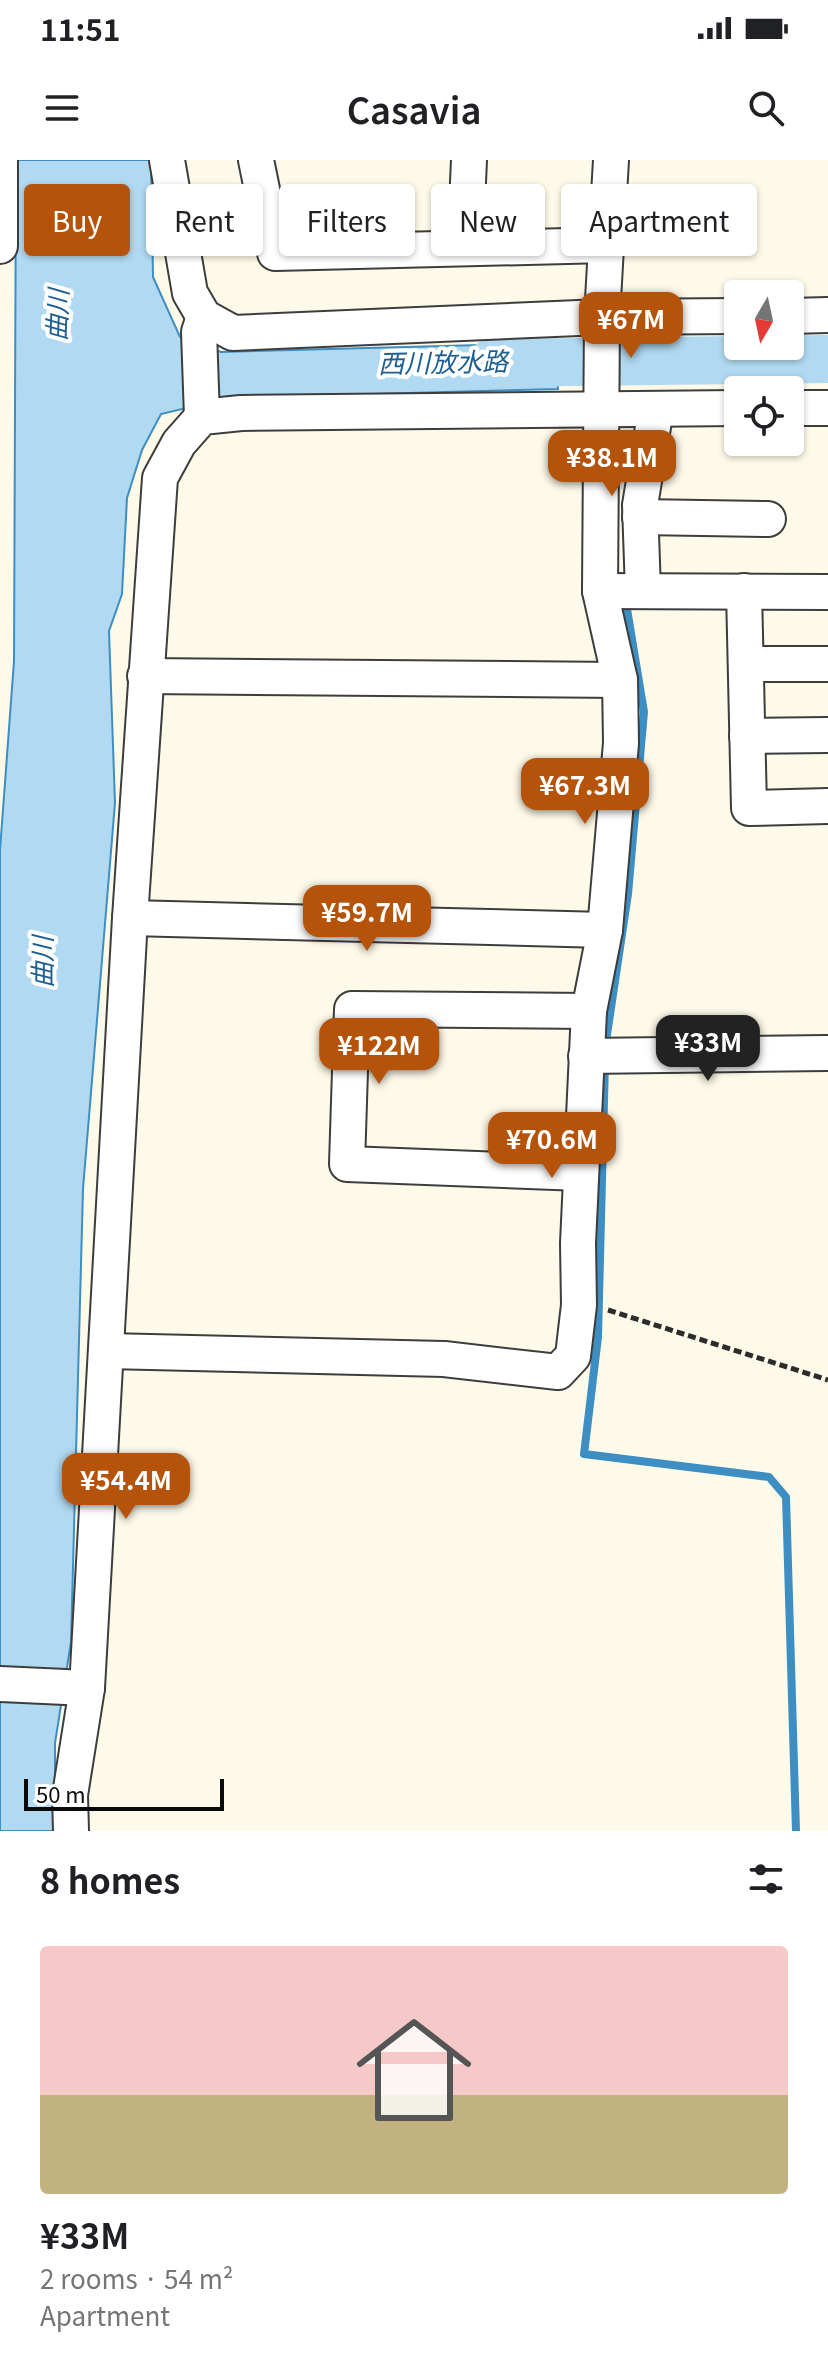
<!DOCTYPE html>
<meta charset="utf-8">
<style>
body{margin:0;font-family:Georgia,"Noto Sans JP",serif;background:#f6f6f6;color:#202124;height:100vh;display:flex;flex-direction:column;font-size:30px;white-space:nowrap}
*{box-sizing:border-box;margin:0}
p{font-size:26px;color:#757577}
.icon{flex:none;width:44px;height:44px;fill:none;stroke:currentColor;stroke-width:2;stroke-linecap:round;stroke-linejoin:round}
.map{position:relative;height:1671px;overflow:hidden}
.panel{display:flex;flex-direction:column;background:#fff;flex:1}
.panel>*{flex:none}
.hud{position:absolute;left:24px;top:24px;width:780px;height:72px;display:flex;gap:16px}
.needle{width:52px;rotate:189deg}
.fabs{position:absolute;left:724px;top:120px;display:grid;gap:16px}
.fabs a{display:grid;place-items:center;width:80px;height:80px;border-radius:8px;background:#fff;box-shadow:0 2px 6px #0004;font-size:40px}
.scale{position:absolute;left:24px;bottom:20px;width:200px;box-sizing:border-box;padding-left:8px;border:4px solid #0a0a0a;border-top:0;font-size:22px;line-height:28px;white-space:nowrap;color:#0a0a0a;-webkit-text-stroke:6px #fff;paint-order:stroke}
.price{position:absolute;translate:-50% -68px;padding:0 18px;border-radius:16px;background:#b45309;color:#fff;font-size:26px;line-height:52px;filter:drop-shadow(0 2px 4px #0008)}
.price::after{content:'';position:absolute;left:50%;top:48px;width:24px;height:18px;margin-left:-12px;background:inherit;clip-path:polygon(0 0,100% 0,50% 100%)}
.price.selected{background:#222;color:#fff}
ul{padding:0;list-style:none}
li{display:grid;align-content:center;gap:16px;height:424px;padding:0 40px}
li+li{border-top:2px solid #e0e0e0}
li span{display:grid;place-items:center;height:248px;border-radius:8px;color:#555}
li>.icon{margin-inline-start:auto}
span .icon{width:144px;height:144px;fill:#fffc;stroke-width:1}
li b{font-size:34px}
h2{display:flex;justify-content:space-between;align-items:center;height:96px;padding:0 40px;font-size:34px}
.tag{padding:0 28px;border-radius:8px;background:#fff;box-shadow:0 2px 6px #0004;font-size:28px;line-height:72px}
.tag.selected{background:#b45309;color:#fff}
.status{display:flex;justify-content:space-between;align-items:center;height:56px;padding:0 40px;background:#fff;direction:ltr}
.status svg{height:22px;fill:currentColor}
header{display:flex;justify-content:space-between;align-items:center;height:104px;padding:0 40px;background:#fff;font-size:36px;font-weight:600}
.map>svg:first-child{display:block}
.water{fill:#b1d9f1;stroke:#3d8ec3;stroke-width:2}
.lines{fill:none;stroke-linecap:round;stroke-linejoin:round}
.stream{stroke:#3d8ec3;stroke-width:8}
.river{stroke:#b1d9f1;stroke-width:48}
.minor-casing{stroke:#3d3d3d;stroke-width:38}
.path{stroke:#2c2c2c;stroke-width:5;stroke-dasharray:8 4;stroke-linecap:butt}
.minor{stroke:#fff;stroke-width:34}
.labels{text-anchor:middle;stroke-width:8;stroke-linejoin:round;paint-order:stroke}
.water-label{font-size:26px;font-style:italic;fill:#1d5f92;stroke:#fff}
</style>
<div class="status"><b>11:51</b><svg viewBox="0 0 49 12"><path d="M0 12V9h3v3zM5 12V6h3v6zM10 12V3h3v9zM15 12V0h3v12zM26 1h20v11H26zM47 4h2v5h-2z"/></svg></div>
<header><svg class="icon" aria-label="menu" viewBox="0 0 24 24"><path d="M4 6h16M4 12h16M4 18h16"/></svg>Casavia<svg class="icon" aria-label="search" viewBox="0 0 24 24"><circle cx="10" cy="10" r="6"/><path d="M15 15l6 6"/></svg></header>
<div class="map">
<svg width="828" height="1671" viewBox="0 0 828 1671">
<rect width="100%" height="100%" fill="#fefae9"/>
<polygon class="water" points="16,0 151,0 153,117 180,177 221,192 556,183 558,229 228,238 161,254 142,290 127,338 122,434 109,471 115,643 83,1029 71,1482 55,1583 55,1671 0,1671 0,690 14,501"/>
<g class="lines">
<g class="stream">
<polyline points="605,888 628,734 644,552 627,449"/>
<polyline points="605,902 598,1177 584,1294 769,1317 786,1337 796,1671"/>
</g>
<polyline class="river" points="491,203 828,199"/>
<g class="minor-casing">
<g id="minor">
<polyline points="167,0 190,133 204,157 233,173 602,157 738,156"/>
<polyline points="256,0 275,93 607,85"/>
<polyline points="0,86 0,0"/>
<polyline points="465,88 469,0"/>
<polyline points="790,156 828,155"/>
<polyline points="790,248 828,248"/>
<polyline points="202,257 199,172 204,157"/>
<polyline points="640,357 768,359"/>
<polyline points="600,431 828,432"/>
<polyline points="643,431 640,345 656,249"/>
<polyline points="744,431 749,648 828,646"/>
<polyline points="746,504 828,504"/>
<polyline points="145,516 620,520"/>
<polyline points="747,576 828,575"/>
<polyline points="130,758 605,770"/>
<polyline points="586,896 828,893"/>
<polyline points="581,1013 347,1004 352,849 589,851"/>
<polyline points="107,1191 444,1199 558,1212 573,1196 579,1145 578,1083 589,851 605,770 621,583 620,520 600,431 602,157 611,0"/>
<polyline points="0,1524 87,1528"/>
<polyline points="71,1671 70,1635 87,1528 130,758 160,318 179,283 202,257 241,253 738,248"/>
</g>
</g>
<polyline class="path" points="608,1150 828,1220"/>
<use href="#minor" class="minor"/>
</g>
<g class="labels">
<g class="water-label">
<text transform="translate(58 155) rotate(-88)" y="9">曲川</text>
<text transform="translate(443 203) rotate(-1)" y="9">西川放水路</text>
<text transform="translate(43 802) rotate(-90)" y="9">曲川</text>
</g>
</g>
</svg>
<div class="fabs">
<a><svg class="needle" viewBox="-14 -14 28 28"><path d="M0-13l5 13h-10z" fill="#e53935"/><path d="M0 13l5-13h-10z" fill="#757577"/></svg></a>
<a><svg class="icon" aria-label="locate" viewBox="0 0 24 24"><circle cx="12" cy="12" r="6"/><path d="M12 2v4M12 18v4M2 12h4M18 12h4"/></svg></a>
</div>
<div class="scale">50 m</div>
<b class="price" style="left:631px;top:200px">¥67M</b>
<b class="price" style="left:612px;top:338px">¥38.1M</b>
<b class="price" style="left:585px;top:666px">¥67.3M</b>
<b class="price" style="left:367px;top:793px">¥59.7M</b>
<b class="price selected" style="left:708px;top:923px">¥33M</b>
<b class="price" style="left:379px;top:926px">¥122M</b>
<b class="price" style="left:552px;top:1020px">¥70.6M</b>
<b class="price" style="left:126px;top:1361px">¥54.4M</b>
<div class="hud">
<a class="tag selected">Buy</a>
<a class="tag">Rent</a>
<a class="tag">Filters</a>
<a class="tag">New</a>
<a class="tag">Apartment</a>
</div>
</div>
<section class="panel">
<h2>8 homes<svg class="icon" aria-label="filters" viewBox="0 0 24 24"><path d="M4 7h16M4 17h16"/><circle cx="9" cy="7" r="2"/><circle cx="15" cy="17" r="2"/></svg></h2>
<ul>
<li><span style="background:linear-gradient(#f6c9c9 60%,#c2b280 0)"><svg class="icon" aria-label="home" viewBox="0 0 24 24"><path d="M3 11l9-7 9 7M6 9v11h12V9"/></svg></span><div><b>¥33M</b><p>2 rooms · 54 m²</p><p>Apartment</p></div></li>
</ul>
</section>
